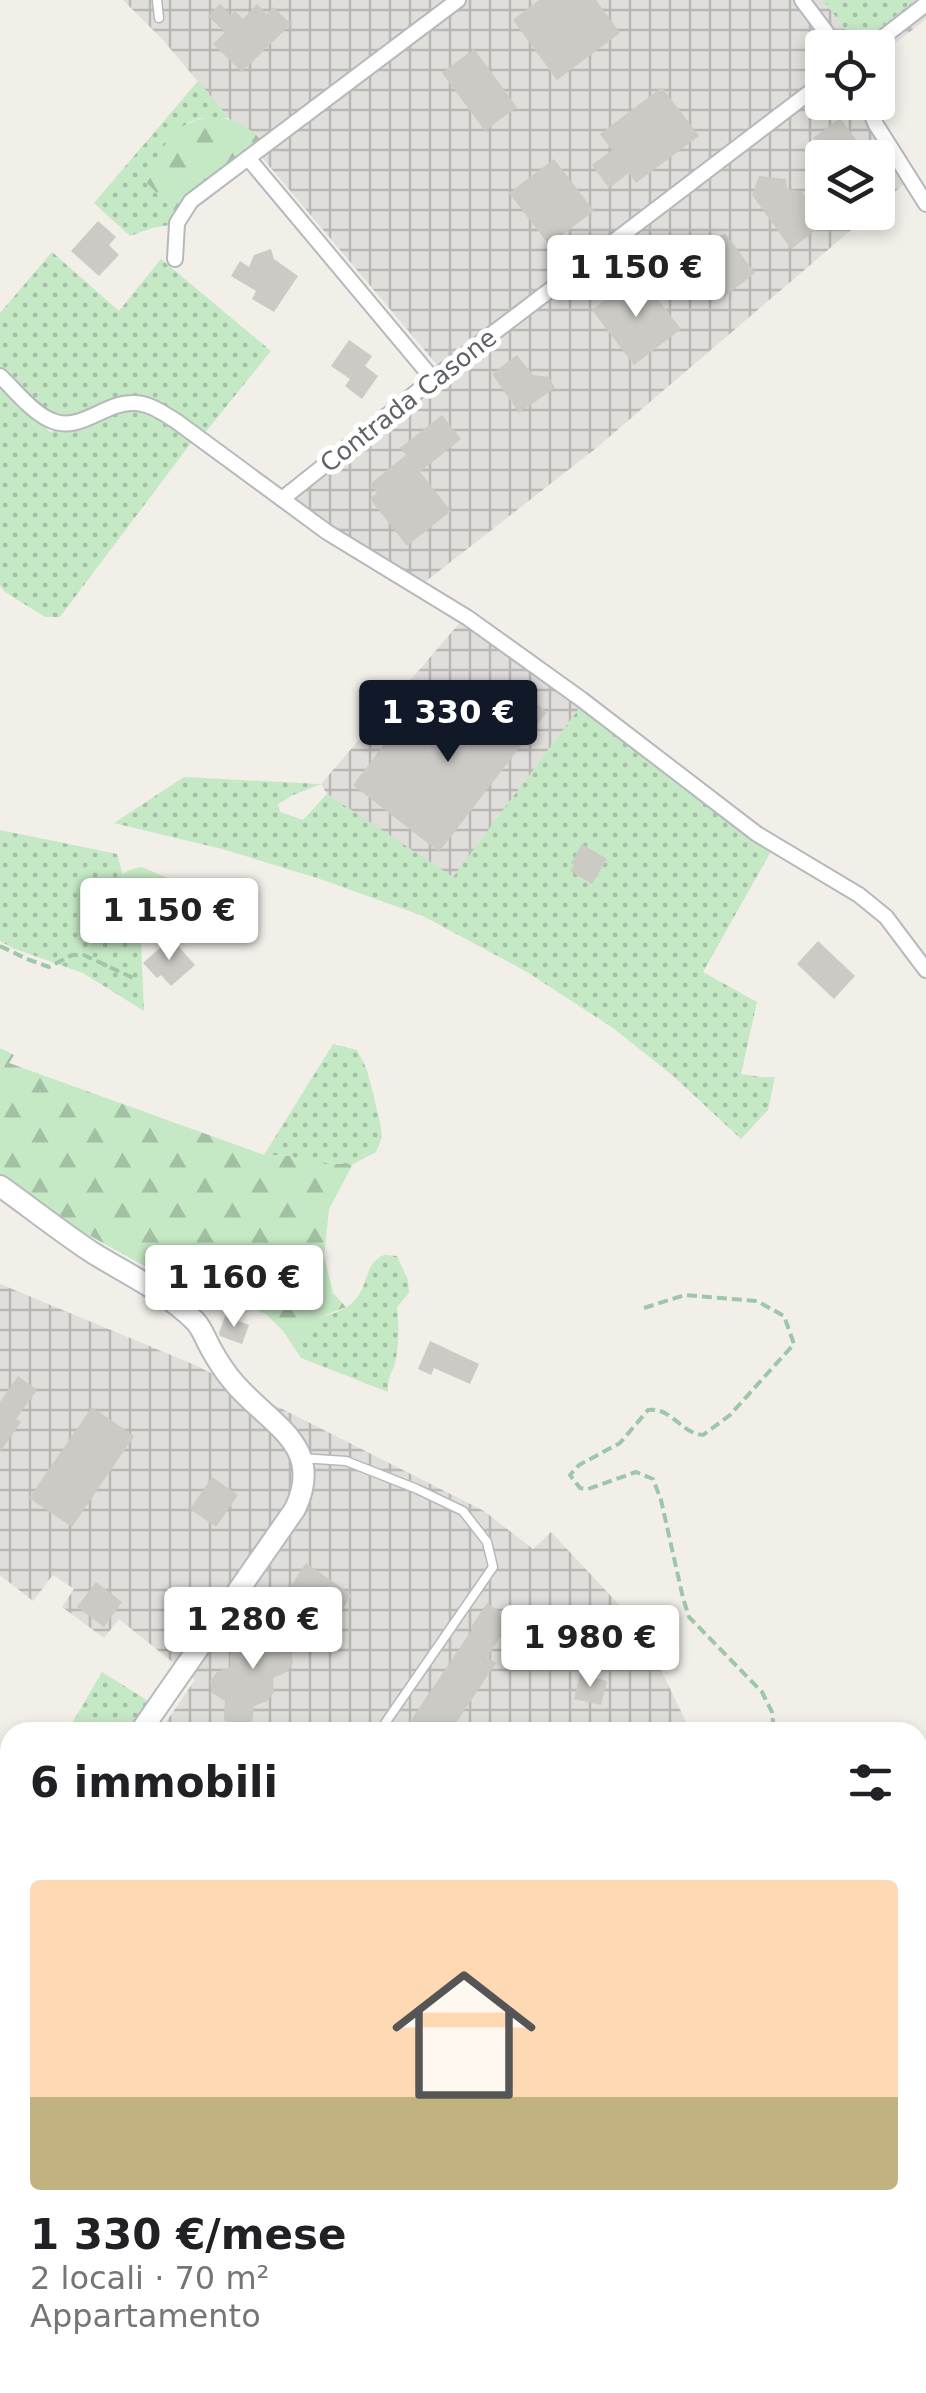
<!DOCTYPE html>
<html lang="it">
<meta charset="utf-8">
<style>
body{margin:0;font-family:"DejaVu Sans",sans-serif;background:#f6f6f6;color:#202124;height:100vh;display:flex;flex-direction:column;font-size:38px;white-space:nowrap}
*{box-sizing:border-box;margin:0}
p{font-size:32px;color:#757577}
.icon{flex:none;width:55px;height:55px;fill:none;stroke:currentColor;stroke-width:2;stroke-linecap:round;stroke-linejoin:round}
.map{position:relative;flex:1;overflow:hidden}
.side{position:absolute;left:0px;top:1722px;width:928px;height:672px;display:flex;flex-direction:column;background:#fff;border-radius:30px 30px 0 0;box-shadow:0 5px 15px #0003}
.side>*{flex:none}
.tools{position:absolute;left:805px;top:30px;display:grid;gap:20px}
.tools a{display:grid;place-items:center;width:90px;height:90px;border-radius:10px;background:#fff;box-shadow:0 5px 15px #0003;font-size:50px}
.price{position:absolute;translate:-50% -85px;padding:0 22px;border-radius:10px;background:#fff;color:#222;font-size:32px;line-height:65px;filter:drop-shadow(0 2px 5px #0008)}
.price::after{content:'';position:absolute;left:50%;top:60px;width:30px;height:22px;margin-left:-15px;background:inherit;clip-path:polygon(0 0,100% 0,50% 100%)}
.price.current{background:#111827;color:#fff}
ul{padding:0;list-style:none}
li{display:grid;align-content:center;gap:20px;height:530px;padding:0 30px}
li+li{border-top:2px solid #e0e0e0}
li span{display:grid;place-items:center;height:310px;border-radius:10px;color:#555}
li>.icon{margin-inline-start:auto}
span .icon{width:180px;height:180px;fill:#fffc;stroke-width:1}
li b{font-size:42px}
h2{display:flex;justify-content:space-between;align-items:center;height:120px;padding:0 30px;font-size:42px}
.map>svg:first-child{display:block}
.industrial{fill:url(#industrial-grid)}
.grass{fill:url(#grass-dots)}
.forest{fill:url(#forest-firs)}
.building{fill:#cccac5}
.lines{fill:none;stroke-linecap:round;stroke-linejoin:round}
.service-casing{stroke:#b5b8bc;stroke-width:11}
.minor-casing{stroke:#b5b8bc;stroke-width:18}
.secondary-casing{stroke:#b6babf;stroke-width:24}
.path{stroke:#9cc7a9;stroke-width:4;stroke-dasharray:10 5;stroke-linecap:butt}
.service{stroke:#fff;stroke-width:8}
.minor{stroke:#fff;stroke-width:14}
.secondary{stroke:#fff;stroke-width:20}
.labels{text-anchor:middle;stroke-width:10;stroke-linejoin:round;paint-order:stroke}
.street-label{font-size:25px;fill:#5f6368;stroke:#fff}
</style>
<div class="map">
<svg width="926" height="2393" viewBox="0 0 926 2393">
<defs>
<pattern id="industrial-grid" width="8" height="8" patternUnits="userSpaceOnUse" patternTransform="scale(2.5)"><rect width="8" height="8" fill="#e0deda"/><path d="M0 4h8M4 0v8" fill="none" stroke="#b9b8b5"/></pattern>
<pattern id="grass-dots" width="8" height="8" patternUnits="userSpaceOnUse" patternTransform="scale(2.5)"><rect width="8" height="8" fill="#c5e8c5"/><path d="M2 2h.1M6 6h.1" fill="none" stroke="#a3c0a4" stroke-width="1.8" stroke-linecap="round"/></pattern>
<pattern id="forest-firs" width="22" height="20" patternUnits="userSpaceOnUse" patternTransform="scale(2.5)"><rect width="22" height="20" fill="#c5e8c5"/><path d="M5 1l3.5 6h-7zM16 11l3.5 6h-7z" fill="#a3c0a4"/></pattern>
</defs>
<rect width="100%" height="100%" fill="#f1efe8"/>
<g class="industrial">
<polygon points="123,0 926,0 926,19 878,57 878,48 822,48 822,102 858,103 904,184 878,206 878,158 822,158 822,212 871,213 595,449 420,586 283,491 437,365 163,40"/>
<polygon points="463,619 581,706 453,878 327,794 321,784"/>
<polygon points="0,1284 195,1365 484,1511 533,1549 551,1532 640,1627 691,1732 159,1732 195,1680 119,1619 104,1638 62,1607 74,1589 53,1575 33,1601 0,1575"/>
<polygon points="10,1945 10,2138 0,2119 0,1959"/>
<polygon points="918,2237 926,2256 926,2393 149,2393 144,2385 918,2385"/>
<polygon points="10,2282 10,2385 115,2385 119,2393 0,2393 0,2287"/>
</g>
<g class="grass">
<polygon points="823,0 915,0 858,46"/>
<polygon points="198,81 229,118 200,118 187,123 146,182 174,211 169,225 152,228 130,236 94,203"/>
<polygon points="52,252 119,311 161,259 271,351 204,434 145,402 63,420 42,412 0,368 0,313"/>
<polygon points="0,388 50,432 84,424 118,412 140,411 158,417 194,439 60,617 45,617 5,592 0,585"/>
<polygon points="581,706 678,782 774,846 703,972 757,1002 741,1074 761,1077 775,1077 768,1110 741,1139 672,1075 613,1028 527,972 423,916 323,880 226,850 114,823 184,777 321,784 293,795 278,804 280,812 303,820 327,794 453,877"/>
<polygon points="0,830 117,854 141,941 144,1011 83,973 15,949 0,941"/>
<polygon points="333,1044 357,1050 367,1070 380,1122 382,1137 376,1152 353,1164 328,1165 307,1164 290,1156 264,1155"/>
<path d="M384,1255L397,1256L408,1280L409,1293L397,1307C399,1324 399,1343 396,1359C393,1373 387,1375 388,1392L301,1358C300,1306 333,1324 355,1300C369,1285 364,1263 384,1255Z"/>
<polygon points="102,1672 153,1704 133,1732 67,1732"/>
</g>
<g class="forest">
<path d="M212,117C231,118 246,124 260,139L253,147L174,211L146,182C162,149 170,121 212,117Z"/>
<path d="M142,867L174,881C180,894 177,904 172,917L158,920L115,908C113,906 107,895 107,892C108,879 130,868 142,867Z"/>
<path d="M0,1048L14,1055L9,1063L264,1155L290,1156L307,1164H353L329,1209L324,1257L333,1293L346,1307C317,1318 300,1324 301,1358L283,1331L266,1314L234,1300L186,1289L67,1223L0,1178Z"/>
</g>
<g class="building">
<polygon points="539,0 596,0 620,33 557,80 513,20"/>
<polygon points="220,4 231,15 235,11 243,19 257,4 267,14 273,7 291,24 242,72 213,44 225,32 208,16"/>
<polygon points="474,49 517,107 485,131 442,73"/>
<polygon points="662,87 699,136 636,183 629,173 609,188 592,165 612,150 600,134"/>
<polygon points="840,118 857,141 834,158 827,158 813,138"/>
<polygon points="554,159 594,211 549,245 509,193"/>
<polygon points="759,176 786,179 787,189 801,191 825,223 791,249 752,195"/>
<polygon points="98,221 116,237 109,245 119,255 99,276 71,251"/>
<polygon points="725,233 755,273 723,298 693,258"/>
<polygon points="271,249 274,259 298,276 274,312 252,299 256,291 231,276 240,261 249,267 254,255"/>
<polygon points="638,274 681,329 634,365 592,310"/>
<polygon points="349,340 372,356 365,366 378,376 362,399 345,386 350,379 331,366"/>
<polygon points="517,355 533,375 549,377 555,388 519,413 492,374"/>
<polygon points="442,415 461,439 420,472 451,511 407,546 370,499 377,493 370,484 406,455 400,448"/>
<polygon points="496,690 511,701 519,690 547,712 439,852 353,785 398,726 416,739 430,722 434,725 450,704 472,721"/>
<polygon points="582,844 607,859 592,884 570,871 574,865 571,863"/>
<polygon points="171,938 195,965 171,986 161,975 157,978 143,963"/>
<polygon points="818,941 855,976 834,999 797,964"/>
<polygon points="225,1316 249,1325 242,1344 220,1336 219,1333"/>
<polygon points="430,1341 479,1364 470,1384 434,1368 431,1375 418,1369"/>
<polygon points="18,1376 37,1390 16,1419 21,1422 0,1452 0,1402"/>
<polygon points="92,1407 134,1436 72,1527 29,1498"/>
<polygon points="212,1477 238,1495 216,1527 190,1509"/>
<polygon points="306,1563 352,1595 335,1620 289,1589"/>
<polygon points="96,1582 122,1602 104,1627 77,1607"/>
<polygon points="487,1603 512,1620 487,1657 496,1663 450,1732 403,1732 473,1628 471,1627"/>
<polygon points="266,1610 272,1610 282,1616 284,1628 277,1643 291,1651 293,1663 287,1672 273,1678 274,1692 267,1701 254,1706 252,1725 247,1729 236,1731 226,1724 224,1719 225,1701 212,1693 210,1681 217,1672 230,1667 230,1654 237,1644 254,1643 254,1621 256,1616"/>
<polygon points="580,1674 607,1681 601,1705 574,1699"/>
</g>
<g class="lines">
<g class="service-casing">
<g id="service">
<polyline points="157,0 159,18"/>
<polyline points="301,1458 346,1461 417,1489 463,1511 487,1542 493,1567 379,1732"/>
<polyline points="918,2314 923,2309"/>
<polyline points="280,2393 288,2385"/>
<polyline points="849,2393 850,2385"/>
</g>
</g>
<g class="minor-casing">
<g id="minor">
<polyline points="802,0 838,48"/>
<polyline points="869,48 926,4"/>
<polyline points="867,102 875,123 926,204"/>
<polyline points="248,158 433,379"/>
<polyline points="175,259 177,223 191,201 458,0"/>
<path d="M0,376C14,389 30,410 48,419C79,435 102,403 132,403C148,402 163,413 176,421L327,532L468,618L581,699L757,834L859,895L886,917L926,970"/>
<polyline points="282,499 433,379 822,83"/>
</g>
</g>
<g class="secondary-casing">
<g id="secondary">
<path d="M0,1186C31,1208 61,1232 93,1253C127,1274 166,1292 195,1321C202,1328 205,1338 210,1347C217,1360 226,1374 236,1385C271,1425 325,1446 295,1509L140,1732"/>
<polyline points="0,1847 10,1845"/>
<polyline points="0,1885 4,1899 0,1926"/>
<polyline points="0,2160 10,2178"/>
<polyline points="126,2385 130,2393"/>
</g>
</g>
<g class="path">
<polyline points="0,946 27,959 49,967 72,955 84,955 133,978"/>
<path d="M644,1308L685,1295L757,1301L784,1316L794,1344L730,1415L703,1435C680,1433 672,1407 648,1410L620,1443L579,1465L570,1475L580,1488L588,1489L636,1472L653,1479L661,1500L683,1598L689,1617L762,1692L772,1712L774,1732"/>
</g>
<use href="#service" class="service"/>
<use href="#minor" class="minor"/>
<use href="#secondary" class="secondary"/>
</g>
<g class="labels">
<g class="street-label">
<text transform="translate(408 400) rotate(-38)" y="9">Contrada Casone</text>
</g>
</g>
</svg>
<div class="tools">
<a><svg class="icon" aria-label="locate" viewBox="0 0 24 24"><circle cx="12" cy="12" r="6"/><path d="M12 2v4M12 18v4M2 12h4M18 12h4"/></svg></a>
<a><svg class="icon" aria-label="layers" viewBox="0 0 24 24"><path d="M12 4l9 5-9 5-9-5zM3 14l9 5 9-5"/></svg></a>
</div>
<b class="price" style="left:636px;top:320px">1 150 €</b>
<b class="price current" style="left:448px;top:765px">1 330 €</b>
<b class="price" style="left:169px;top:963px">1 150 €</b>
<b class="price" style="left:234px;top:1330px">1 160 €</b>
<b class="price" style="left:253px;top:1672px">1 280 €</b>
<b class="price" style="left:590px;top:1690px">1 980 €</b>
<section class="side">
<h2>6 immobili<svg class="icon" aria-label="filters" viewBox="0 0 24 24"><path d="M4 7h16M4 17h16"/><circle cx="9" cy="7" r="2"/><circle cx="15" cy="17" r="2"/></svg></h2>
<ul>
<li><span style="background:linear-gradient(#ffd9b3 70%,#c2b280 0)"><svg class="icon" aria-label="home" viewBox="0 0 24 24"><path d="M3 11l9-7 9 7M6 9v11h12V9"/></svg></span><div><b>1 330 €/mese</b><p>2 locali · 70 m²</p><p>Appartamento</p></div></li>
</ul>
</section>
</div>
